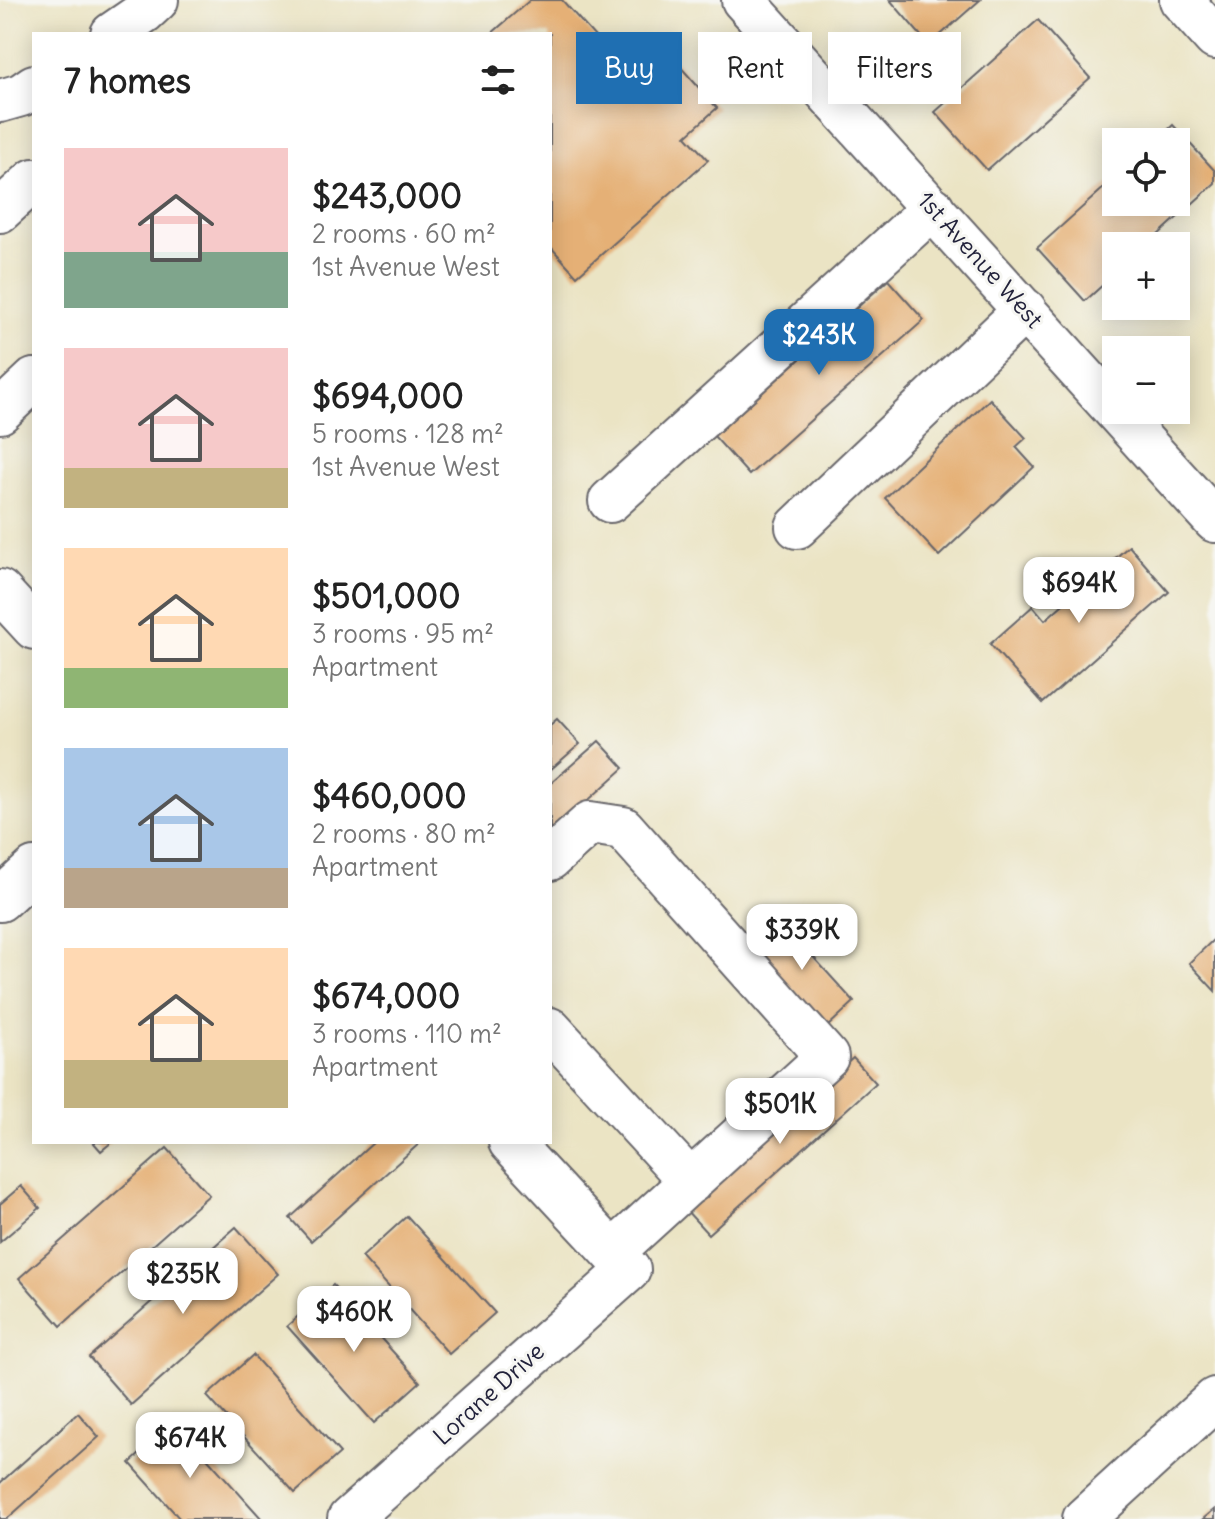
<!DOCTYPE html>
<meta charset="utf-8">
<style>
body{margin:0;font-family:Delius,sans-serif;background:#f6f6f6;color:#222;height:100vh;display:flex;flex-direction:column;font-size:30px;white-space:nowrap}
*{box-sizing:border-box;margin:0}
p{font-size:26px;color:#767676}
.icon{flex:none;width:44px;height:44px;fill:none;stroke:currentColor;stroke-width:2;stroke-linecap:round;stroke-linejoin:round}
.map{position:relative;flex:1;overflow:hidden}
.details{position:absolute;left:32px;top:32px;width:520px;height:1112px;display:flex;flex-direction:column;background:#fff;border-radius:0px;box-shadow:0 4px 20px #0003}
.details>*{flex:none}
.hud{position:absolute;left:576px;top:32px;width:518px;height:72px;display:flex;gap:16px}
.fabs{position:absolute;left:1102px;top:128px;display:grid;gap:16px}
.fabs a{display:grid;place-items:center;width:88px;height:88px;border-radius:0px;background:#fff;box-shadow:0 4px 20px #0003;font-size:40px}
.price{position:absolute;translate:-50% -68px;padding:0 18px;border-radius:16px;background:#fff;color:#222;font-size:26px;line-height:52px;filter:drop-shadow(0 2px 4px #0008)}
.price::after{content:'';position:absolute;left:50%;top:48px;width:24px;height:18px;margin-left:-12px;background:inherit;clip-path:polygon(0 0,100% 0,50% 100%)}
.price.active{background:#1f6fb2;color:#fff}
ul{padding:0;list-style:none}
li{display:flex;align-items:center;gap:24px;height:200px;padding:0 32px}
li span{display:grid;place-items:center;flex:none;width:224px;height:160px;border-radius:0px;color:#555}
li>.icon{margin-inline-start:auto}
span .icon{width:96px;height:96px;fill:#fffc;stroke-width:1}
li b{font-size:34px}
h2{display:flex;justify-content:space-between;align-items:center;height:96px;padding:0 32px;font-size:34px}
.chip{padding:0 28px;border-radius:0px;background:#fff;box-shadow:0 4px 20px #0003;font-size:28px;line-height:72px}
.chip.active{background:#1f6fb2;color:#fff}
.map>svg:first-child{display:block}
.building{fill:#e5b076}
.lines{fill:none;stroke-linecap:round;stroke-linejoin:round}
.minor-casing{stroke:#68666b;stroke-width:46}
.minor{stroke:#fff;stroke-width:42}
.labels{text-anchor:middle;stroke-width:6;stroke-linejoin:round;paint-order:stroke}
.street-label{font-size:24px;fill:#22223b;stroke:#f6f6f2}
</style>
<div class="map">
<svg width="1215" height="1519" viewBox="0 0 1215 1519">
<rect width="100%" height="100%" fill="#f6f6f2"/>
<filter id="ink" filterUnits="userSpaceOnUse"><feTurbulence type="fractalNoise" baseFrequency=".0125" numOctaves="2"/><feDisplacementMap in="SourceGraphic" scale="16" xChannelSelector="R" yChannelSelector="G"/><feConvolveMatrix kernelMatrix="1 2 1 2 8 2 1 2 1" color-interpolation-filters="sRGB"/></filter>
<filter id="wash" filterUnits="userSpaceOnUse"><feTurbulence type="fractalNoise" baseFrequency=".006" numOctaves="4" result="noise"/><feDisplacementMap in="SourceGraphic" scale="32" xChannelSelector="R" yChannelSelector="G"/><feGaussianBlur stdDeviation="1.8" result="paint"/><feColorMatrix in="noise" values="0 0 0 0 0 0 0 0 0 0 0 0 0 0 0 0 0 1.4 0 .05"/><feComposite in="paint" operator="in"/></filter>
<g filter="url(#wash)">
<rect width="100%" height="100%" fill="#ebe4c4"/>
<g id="blocks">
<g class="building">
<polygon points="530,0 562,0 621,66 654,37 717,108 686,136 708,160 577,276 550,246 550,34 491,34"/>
<polygon points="890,0 980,0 929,45"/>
<polygon points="1038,20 1090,78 987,170 935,112"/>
<polygon points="1173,125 1215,171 1215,183 1146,246 1116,246 1116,273 1085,301 1037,248 1116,177 1116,202 1176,202 1176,142 1155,142"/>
<polygon points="888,280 924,320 749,475 714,436"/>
<polygon points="990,399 1026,438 1016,447 1034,467 939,556 885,498"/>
<polygon points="1129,546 1169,592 1043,703 990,644 1033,606 1045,620"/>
<polygon points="557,719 580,744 550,770 550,725"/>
<polygon points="599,741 624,768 550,835 550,784"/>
<polygon points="778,918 854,1002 827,1027 750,943"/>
<polygon points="1215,938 1215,991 1189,963"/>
<polygon points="853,1058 876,1083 708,1234 685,1209"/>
<polygon points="93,1142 112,1142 101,1151"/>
<polygon points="374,1142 421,1142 311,1241 290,1218"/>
<polygon points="167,1148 209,1195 61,1326 19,1278"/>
<polygon points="21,1186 40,1208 0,1242 0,1204"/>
<polygon points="407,1216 495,1313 449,1354 362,1257"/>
<polygon points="236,1227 278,1274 131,1405 89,1357"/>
<polygon points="333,1285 420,1382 374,1423 287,1326"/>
<polygon points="253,1355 340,1453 295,1493 207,1396"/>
<polygon points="78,1413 99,1437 7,1519 0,1519 0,1483"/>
<polygon points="175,1422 262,1519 180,1519 130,1463"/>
<polygon points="1215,1509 1215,1519 1203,1519"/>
</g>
</g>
</g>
<g filter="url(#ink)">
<use href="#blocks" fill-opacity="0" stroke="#68666b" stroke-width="2"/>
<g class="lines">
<g class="minor-casing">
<g id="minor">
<polyline points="743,0 1215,521"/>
<polyline points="1181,0 1215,38"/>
<polyline points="112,34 144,12 157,0"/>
<polyline points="0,101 21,95 34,86"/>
<polyline points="0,211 34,180"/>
<polyline points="0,412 34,380"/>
<polyline points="610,501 933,208"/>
<polyline points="797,527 1025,310"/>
<polyline points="0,591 34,628"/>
<polyline points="550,859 590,823 623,828 827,1057 613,1252"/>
<polyline points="0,900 34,869"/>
<polyline points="550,1029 691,1182"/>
<polyline points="349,1519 629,1270 510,1142"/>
<polyline points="1084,1519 1215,1399"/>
</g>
</g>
<use href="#minor" class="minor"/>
</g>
</g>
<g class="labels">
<g class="street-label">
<text transform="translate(980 260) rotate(48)" y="8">1st Avenue West</text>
<text transform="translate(489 1394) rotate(-42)" y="8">Lorane Drive</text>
</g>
</g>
</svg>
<div class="fabs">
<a><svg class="icon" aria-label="locate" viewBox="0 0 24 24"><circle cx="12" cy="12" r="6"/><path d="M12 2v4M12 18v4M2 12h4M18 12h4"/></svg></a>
<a>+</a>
<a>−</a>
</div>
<b class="price active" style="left:819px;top:377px">$243K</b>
<b class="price" style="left:1079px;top:625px">$694K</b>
<b class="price" style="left:802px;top:972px">$339K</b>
<b class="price" style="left:780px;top:1146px">$501K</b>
<b class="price" style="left:183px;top:1316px">$235K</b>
<b class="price" style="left:354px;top:1354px">$460K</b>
<b class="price" style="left:190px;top:1480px">$674K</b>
<div class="hud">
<a class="chip active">Buy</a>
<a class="chip">Rent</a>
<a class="chip">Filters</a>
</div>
<section class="details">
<h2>7 homes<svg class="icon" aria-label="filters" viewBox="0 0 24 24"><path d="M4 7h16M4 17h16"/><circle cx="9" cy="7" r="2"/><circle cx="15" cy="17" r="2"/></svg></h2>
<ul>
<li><span style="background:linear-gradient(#f6c9c9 65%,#7fa58c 0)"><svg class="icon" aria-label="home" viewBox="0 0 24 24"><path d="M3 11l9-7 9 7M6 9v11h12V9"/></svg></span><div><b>$243,000</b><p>2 rooms · 60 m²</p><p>1st Avenue West</p></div></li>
<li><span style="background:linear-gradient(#f6c9c9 75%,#c2b280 0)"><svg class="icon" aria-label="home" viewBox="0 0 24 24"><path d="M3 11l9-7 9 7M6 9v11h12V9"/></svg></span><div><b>$694,000</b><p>5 rooms · 128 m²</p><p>1st Avenue West</p></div></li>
<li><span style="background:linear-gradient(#ffd9b3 75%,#8fb573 0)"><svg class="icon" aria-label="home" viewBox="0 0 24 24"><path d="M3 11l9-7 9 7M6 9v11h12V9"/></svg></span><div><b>$501,000</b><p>3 rooms · 95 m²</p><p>Apartment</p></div></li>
<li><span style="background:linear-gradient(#a9c7e8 75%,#b9a48a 0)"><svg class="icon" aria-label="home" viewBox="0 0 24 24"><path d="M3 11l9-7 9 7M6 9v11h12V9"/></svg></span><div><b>$460,000</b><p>2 rooms · 80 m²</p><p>Apartment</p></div></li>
<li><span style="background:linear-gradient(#ffd9b3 70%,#c2b280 0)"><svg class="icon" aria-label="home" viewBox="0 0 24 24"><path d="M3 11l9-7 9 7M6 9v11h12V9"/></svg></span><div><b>$674,000</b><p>3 rooms · 110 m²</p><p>Apartment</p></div></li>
</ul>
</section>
</div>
